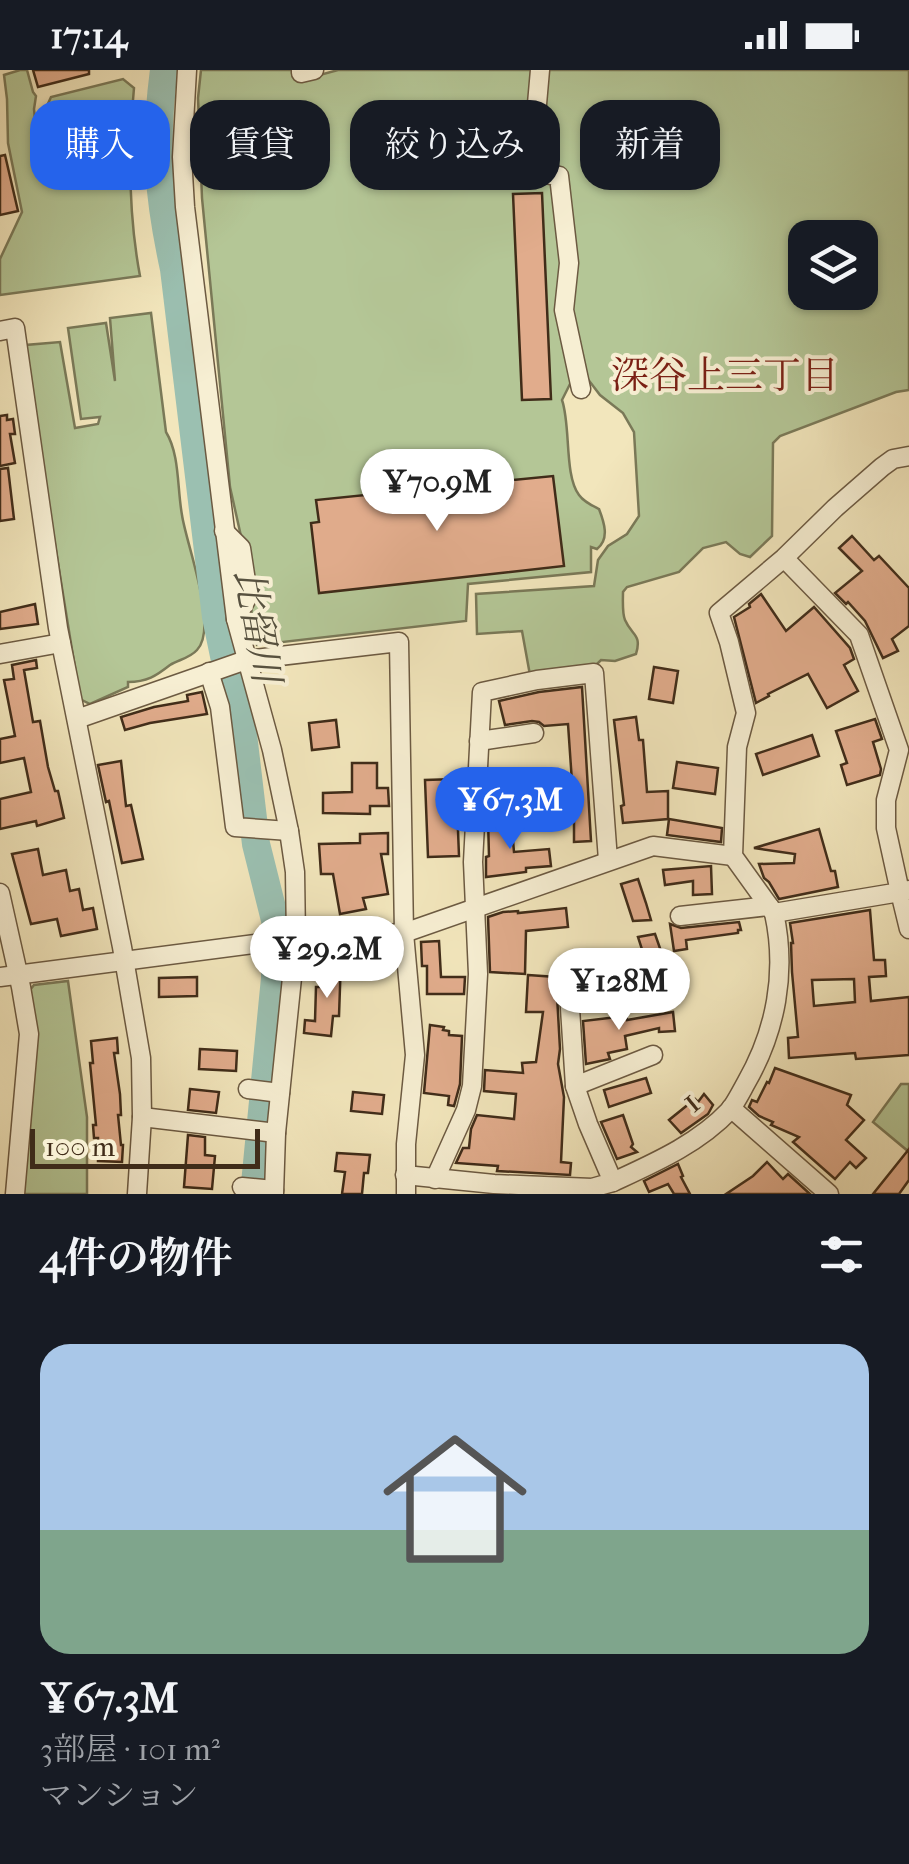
<!DOCTYPE html>
<html lang="ja">
<meta charset="utf-8">
<style>
body{margin:0;font-family:"IM FELL French Canon","Noto Serif JP",serif;background:#242831;color:#f1f3f6;height:100vh;display:flex;flex-direction:column;font-size:38px;white-space:nowrap}
*{box-sizing:border-box;margin:0}
p{font-size:32px;color:#9ea1a6}
.icon{flex:none;width:55px;height:55px;fill:none;stroke:currentColor;stroke-width:2;stroke-linecap:round;stroke-linejoin:round}
.map{position:relative;height:1124px;overflow:hidden}
.sheet{display:flex;flex-direction:column;background:#171b24;flex:1}
.sheet>*{flex:none}
.banner{position:absolute;left:30px;top:30px;width:850px;height:90px;display:flex;gap:20px}
.fabs{position:absolute;left:788px;top:150px;display:grid;gap:20px}
.fabs a{display:grid;place-items:center;width:90px;height:90px;border-radius:20px;background:#171b24;box-shadow:0 2px 8px #0004;font-size:50px}
.scale{position:absolute;left:30px;bottom:25px;width:230px;box-sizing:border-box;padding-left:10px;border:5px solid #402c19;border-top:0;font-size:28px;line-height:35px;white-space:nowrap;color:#402c19;-webkit-text-stroke:8px #f7efd3;paint-order:stroke}
.price{position:absolute;translate:-50% -85px;padding:0 22px;border-radius:35px;background:#fff;color:#222;font-size:32px;line-height:65px;filter:drop-shadow(0 2px 5px #0008)}
.price::after{content:'';position:absolute;left:50%;top:60px;width:30px;height:22px;margin-left:-15px;background:inherit;clip-path:polygon(0 0,100% 0,50% 100%)}
.price.on{background:#2563eb;color:#fff}
ul{padding:0;list-style:none}
li{display:grid;align-content:center;gap:20px;height:530px;padding:0 40px}
li+li{border-top:2px solid #363941}
li span{display:grid;place-items:center;height:310px;border-radius:30px;color:#555}
li>.icon{margin-inline-start:auto}
span .icon{width:180px;height:180px;fill:#fffc;stroke-width:1}
li b{font-size:42px}
h2{display:flex;justify-content:space-between;align-items:center;height:120px;padding:0 40px;font-size:42px}
.tag{padding:0 35px;border-radius:30px;background:#171b24;box-shadow:0 2px 8px #0004;font-size:35px;line-height:90px}
.tag.on{background:#2563eb;color:#fff}
.status{display:flex;justify-content:space-between;align-items:center;height:70px;padding:0 50px;background:#171b24;direction:ltr}
.status svg{height:28px;fill:currentColor}
.map>svg:first-child{display:block}
.green{fill:#b4c696;stroke:#7a7958;stroke-width:2.5;fill-rule:evenodd}
.lines{fill:none;stroke-linecap:round;stroke-linejoin:round}
.river{stroke:#9bc0b1;stroke-width:28}
.building{fill:#e1ac8c;stroke:#402c19;stroke-width:2.5;fill-rule:evenodd}
.minor-casing{stroke:#6c5a42;stroke-width:21}
.minor{stroke:#f7efd3;stroke-width:18}
.labels{text-anchor:middle;stroke-width:8;stroke-linejoin:round;paint-order:stroke}
.street-label{font-size:35px;fill:#402c19;stroke:#f7efd3}
.neighbourhood-label{font-size:38px;fill:#7a1f14;stroke:#f7efd3}
.water-label{font-size:38px;font-style:italic;fill:#57513f;stroke:#f7efd3}
</style>
<div class="status"><b>17:14</b><svg viewBox="0 0 49 12"><path d="M0 12V9h3v3zM5 12V6h3v6zM10 12V3h3v9zM15 12V0h3v12zM26 1h20v11H26zM47 4h2v5h-2z"/></svg></div>
<div class="map">
<svg width="909" height="1124" viewBox="0 0 909 1124">
<rect width="100%" height="100%" fill="#f2e6bc"/>
<filter id="stains"><feTurbulence type="fractalNoise" baseFrequency=".002" numOctaves="4"/><feColorMatrix values="0 0 0 0 .2 0 0 0 0 .09 0 0 0 0 .02 0 0 0 .5 -.17"/></filter>
<radialGradient id="worn" r=".72"><stop offset=".6" stop-color="#630" stop-opacity="0"/><stop offset="1" stop-color="#630" stop-opacity=".3"/></radialGradient>
<g class="green">
<path d="M20,0H27L33,22L36,26L34,39L39,92L52,90L47,36L51,27L123,9L134,18C128,82 128,142 140,206L0,225V189L22,142L8,73L7,29L4,5Z"/>
<path d="M201,0H295V9L298,11L338,0H534L523,108L550,111L559,119L573,308L562,330C571,356 564,405 579,425C584,432 591,435 599,439C604,452 610,469 597,479L591,477V502L468,514L466,551L257,575L251,548L253,520L230,417L202,128L198,28Z"/>
<path d="M548,0H909V320L896,322L780,366L773,373L772,466L750,487L740,484L726,472L703,478L679,502L627,517L623,522C623,530 622,543 625,550C632,566 642,564 636,584L615,591L601,590L595,596L530,605L522,561L477,564L476,524L594,516L598,490L608,476L627,464L639,446L634,362L623,343L600,325L587,308L568,237L569,116L539,95ZM805,168H860V222H805Z"/>
<path d="M151,243L166,362C180,385 177,418 182,445C186,474 219,557 197,580C190,588 178,590 170,595C156,606 147,612 128,612V617L90,634L80,629L39,376L26,275L60,272L75,358L98,354L100,347L81,349L68,258L106,253L115,311L110,248Z"/>
<polygon points="68,911 87,1047 87,1124 20,1124 30,920 34,915"/>
<polygon points="901,1014 909,1014 909,1082 873,1052"/>
</g>
<g class="lines">
<path class="river" d="M164,0C154,75 158,125 174,199L216,547L229,610L242,656L256,774L276,854L275,908L254,1124"/>
</g>
<g class="building">
<polygon points="33,0 89,0 89,4 38,17"/>
<polygon points="5,85 18,141 0,145 0,86"/>
<polygon points="542,123 551,329 522,330 513,124"/>
<polygon points="7,345 7,350 13,349 15,364 10,364 15,393 0,396 0,346"/>
<polygon points="8,398 14,449 0,451 0,399"/>
<polygon points="553,406 564,496 319,523 311,453 319,452 316,430"/>
<polygon points="852,466 874,490 879,486 909,518 909,556 892,569 898,581 883,588 865,551 848,532 846,534 835,523 862,501 839,478"/>
<polygon points="761,524 786,561 814,537 850,578 854,589 844,595 858,621 827,638 808,604 768,624 769,626 756,633 734,547 750,537 749,534"/>
<polygon points="35,534 38,554 0,559 0,542"/>
<polygon points="36,590 37,598 24,600 33,652 40,651 48,697 55,721 58,721 64,748 37,756 36,751 0,759 0,729 31,722 24,688 0,693 0,669 15,666 4,610 14,609 12,595"/>
<polygon points="654,597 678,601 673,633 649,629"/>
<polygon points="582,617 591,771 574,772 574,712 572,712 568,654 544,656 539,652 532,651 505,655 499,631 539,622"/>
<polygon points="202,622 207,644 150,653 125,660 121,647 154,637 188,631 187,625"/>
<polygon points="636,647 639,670 643,670 647,722 668,721 668,749 623,753 621,736 624,735 614,650"/>
<polygon points="875,649 882,669 873,672 881,699 880,705 847,715 841,695 847,693 836,661"/>
<polygon points="336,650 339,677 312,680 309,653"/>
<polygon points="812,665 819,686 763,705 756,684"/>
<polygon points="121,691 126,736 131,735 143,789 122,793 109,731 106,732 98,695"/>
<polygon points="677,692 718,698 715,724 673,718"/>
<polygon points="352,693 377,693 377,718 388,718 389,736 370,736 370,744 323,743 323,723 352,722"/>
<polygon points="456,709 459,786 428,787 425,710"/>
<polygon points="511,747 514,782 549,779 551,796 526,798 526,802 486,807 486,787 489,786 488,749"/>
<polygon points="669,749 722,758 721,772 667,765"/>
<polygon points="819,759 831,801 835,801 838,817 779,829 769,812 764,808 759,794 794,793 795,784 754,778"/>
<polygon points="388,763 388,784 381,784 388,824 363,828 366,839 340,844 333,804 321,804 319,774 360,773 360,764"/>
<polygon points="38,779 43,805 66,800 70,821 79,819 83,840 93,838 97,859 61,866 57,849 31,854 12,784"/>
<polygon points="711,796 712,824 693,825 693,811 665,815 663,800"/>
<polygon points="638,809 646,833 651,850 633,851 621,814"/>
<polygon points="566,838 568,857 526,861 525,904 490,902 488,847 503,842 518,841 518,843"/>
<path d="M870,840L874,890H885L886,906L869,907L871,931L909,927V985L856,989L855,983L789,988L788,968L798,967L792,902L791,873H793L790,853ZM854,909L855,932L814,936L812,910Z"/>
<polygon points="739,852 741,860 738,860 738,863 686,870 687,879 674,881 670,854 681,858"/>
<polygon points="655,864 662,884 656,885 663,918 582,934 581,917 626,907 633,901 648,898 638,867"/>
<polygon points="439,871 441,907 465,907 464,924 427,924 427,896 422,896 421,872"/>
<polygon points="327,888 341,888 339,946 333,946 331,966 304,963 305,950 315,951 316,917 325,917"/>
<polygon points="528,905 556,907 560,979 558,994 564,1027 561,1092 571,1093 570,1105 497,1101 498,1096 456,1093 463,1078 469,1078 471,1059 477,1045 514,1049 516,1024 484,1021 485,1000 523,1003 522,993 536,992 543,942 526,942"/>
<polygon points="197,907 197,926 159,927 159,908"/>
<polygon points="673,942 675,961 659,962 659,958 625,966 627,979 608,983 610,989 586,994 583,951 626,946 627,950"/>
<polygon points="430,955 444,957 443,960 449,961 449,965 462,966 460,1014 454,1036 448,1035 449,1026 424,1023"/>
<polygon points="117,968 118,983 114,983 120,1024 121,1045 118,1045 121,1075 123,1075 122,1092 98,1091 98,1068 94,1068 93,1055 96,1055 90,993 93,993 91,971"/>
<polygon points="200,979 237,981 236,1001 199,999"/>
<polygon points="775,998 851,1025 847,1035 864,1050 846,1070 866,1088 856,1098 850,1092 835,1109 793,1072 799,1067 771,1055 773,1052 759,1046 749,1037 752,1030 757,1032 767,1012 769,1013"/>
<polygon points="646,1008 651,1023 609,1037 604,1020"/>
<polygon points="190,1019 219,1022 216,1043 188,1040"/>
<polygon points="353,1022 384,1025 382,1044 351,1041"/>
<polygon points="704,1024 713,1035 708,1044 681,1063 669,1050 695,1029 698,1032"/>
<polygon points="623,1045 633,1074 631,1077 637,1082 617,1089 601,1052"/>
<polygon points="188,1065 205,1067 205,1085 215,1086 212,1119 184,1117"/>
<polygon points="909,1079 909,1110 899,1124 873,1124"/>
<polygon points="337,1083 370,1085 368,1103 364,1103 362,1124 342,1124 345,1102 335,1101"/>
<polygon points="767,1092 783,1109 788,1104 810,1124 726,1124 753,1106"/>
<polygon points="678,1094 683,1106 681,1107 690,1124 674,1124 668,1114 649,1122 644,1111"/>
</g>
<g class="lines">
<g class="minor-casing">
<g id="minor">
<polyline points="187,0 182,87 185,137 236,549 272,680 289,761 295,802 296,869 276,1063 274,1124"/>
<polyline points="301,0 301,3 314,0"/>
<polyline points="540,0 531,102 559,106 569,193 564,240 581,319"/>
<polyline points="0,261 15,258 58,558 122,877 141,988 142,1047 137,1124"/>
<polyline points="224,461 241,478 246,511 247,528 236,549"/>
<polyline points="784,488 859,565 899,680 886,730 886,758 900,822 774,843 733,786 737,677 746,643 729,572 719,543 784,488 835,438 882,397 893,389 909,386"/>
<polyline points="0,584 61,573"/>
<polyline points="209,602 220,637 235,757 289,761"/>
<polyline points="77,649 246,590 399,572 404,863 415,985 406,1074 406,1124"/>
<polyline points="479,671 534,663"/>
<polyline points="909,820 900,822 909,859"/>
<polyline points="0,823 21,917 29,964 15,1124"/>
<polyline points="680,846 769,836"/>
<polyline points="0,907 285,870 404,863 653,776 733,786"/>
<polyline points="575,1016 653,985"/>
<polyline points="248,1019 280,1023"/>
<polyline points="731,1038 829,1124"/>
<polyline points="142,1047 276,1063"/>
<polyline points="405,1105 494,1114 592,1118 613,1112 588,1054 575,1016 568,907 623,895"/>
<polyline points="435,1109 466,1040 472,1016 478,904 473,792 482,622 537,610 594,603 608,790"/>
<path d="M613,1112C654,1093 698,1074 730,1040C736,1032 741,1022 746,1013C776,961 787,902 774,843"/>
<polyline points="242,1117 274,1120"/>
</g>
</g>
<use href="#minor" class="minor"/>
</g>
<g class="labels">
<g class="street-label">
<text transform="translate(690 1031) rotate(-40)" y="12">1</text>
</g>
<g class="neighbourhood-label">
<text x="725" y="318">深谷上三丁目</text>
</g>
<g class="water-label">
<text transform="translate(258 556) rotate(80)" y="13">比留川</text>
</g>
</g>
<rect width="100%" height="100%" filter="url(#stains)"/>
<rect width="100%" height="100%" fill="url(#worn)"/>
</svg>
<div class="fabs">
<a><svg class="icon" aria-label="layers" viewBox="0 0 24 24"><path d="M12 4l9 5-9 5-9-5zM3 14l9 5 9-5"/></svg></a>
</div>
<div class="scale">100 m</div>
<b class="price" style="left:437px;top:464px">¥70.9M</b>
<b class="price on" style="left:510px;top:782px">¥67.3M</b>
<b class="price" style="left:327px;top:931px">¥29.2M</b>
<b class="price" style="left:619px;top:963px">¥128M</b>
<div class="banner">
<a class="tag on">購入</a>
<a class="tag">賃貸</a>
<a class="tag">絞り込み</a>
<a class="tag">新着</a>
</div>
</div>
<section class="sheet">
<h2>4件の物件<svg class="icon" aria-label="filters" viewBox="0 0 24 24"><path d="M4 7h16M4 17h16"/><circle cx="9" cy="7" r="2"/><circle cx="15" cy="17" r="2"/></svg></h2>
<ul>
<li><span style="background:linear-gradient(#a9c7e8 60%,#7fa58c 0)"><svg class="icon" aria-label="home" viewBox="0 0 24 24"><path d="M3 11l9-7 9 7M6 9v11h12V9"/></svg></span><div><b>¥67.3M</b><p>3部屋 · 101 m²</p><p>マンション</p></div></li>
</ul>
</section>
